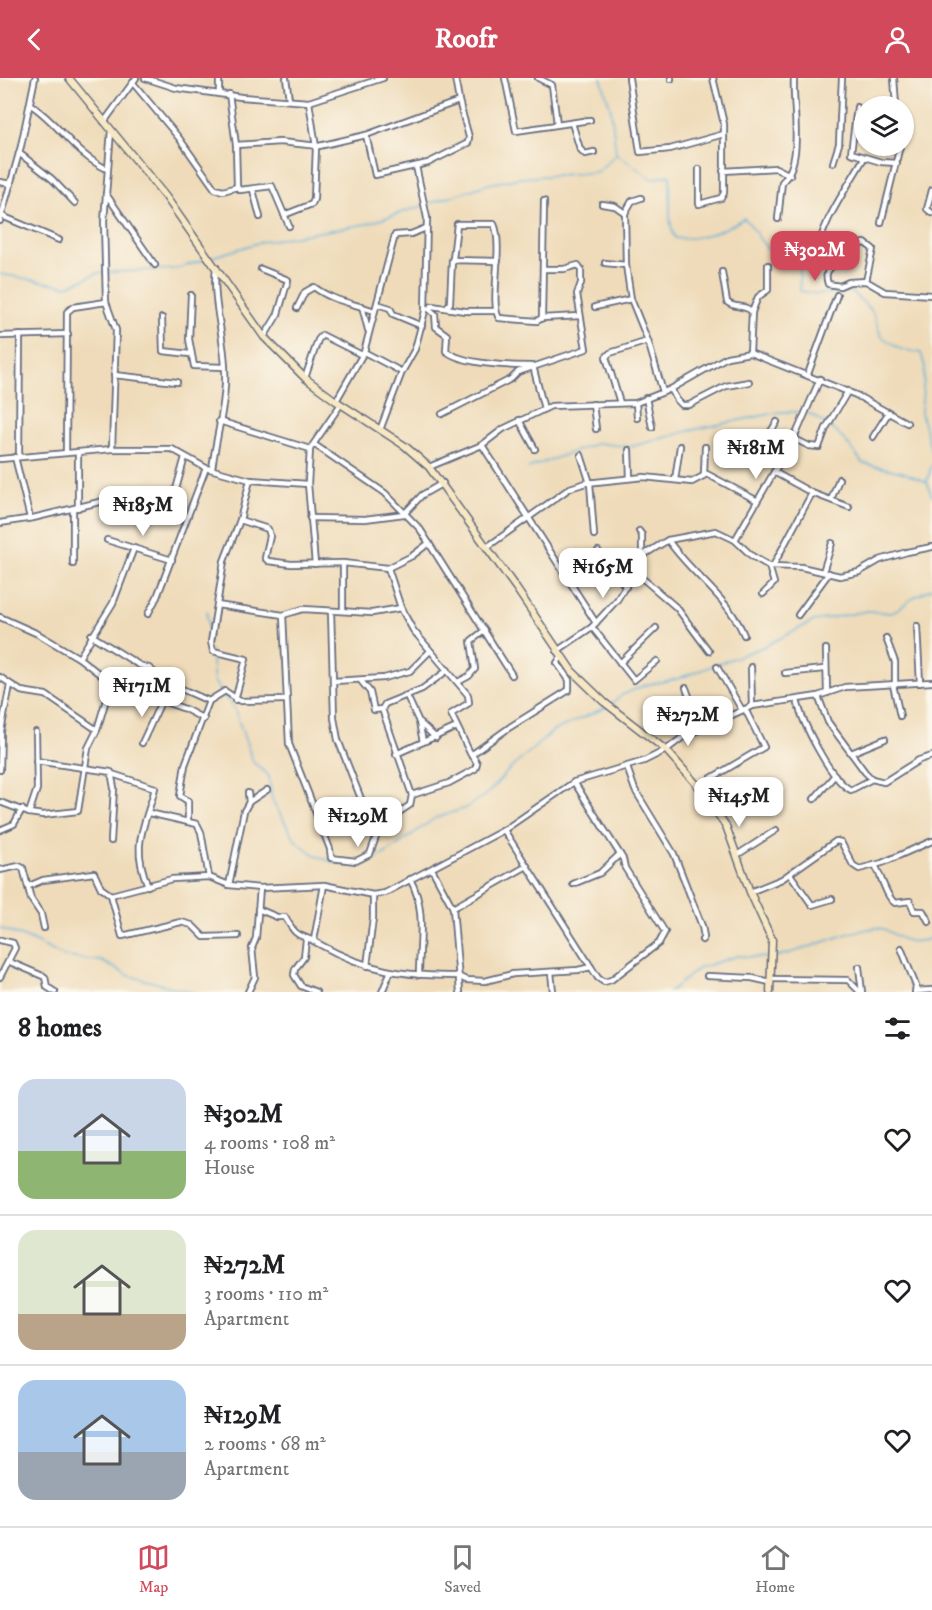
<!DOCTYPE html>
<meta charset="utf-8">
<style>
body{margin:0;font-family:"IM FELL DW Pica",serif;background:#f6f6f6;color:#202124;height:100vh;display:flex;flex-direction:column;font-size:22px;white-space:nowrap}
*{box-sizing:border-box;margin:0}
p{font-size:20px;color:#757577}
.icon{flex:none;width:33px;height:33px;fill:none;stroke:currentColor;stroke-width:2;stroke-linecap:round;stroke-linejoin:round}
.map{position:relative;height:914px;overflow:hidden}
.drawer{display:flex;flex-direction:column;background:#fff;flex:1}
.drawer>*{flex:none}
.buttons{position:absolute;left:854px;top:18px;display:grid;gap:12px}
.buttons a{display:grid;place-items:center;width:60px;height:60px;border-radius:50%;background:#fff;box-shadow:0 2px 4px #0004;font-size:30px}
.price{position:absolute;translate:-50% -51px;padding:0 14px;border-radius:12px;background:#fff;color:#222;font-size:20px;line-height:39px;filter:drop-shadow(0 2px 3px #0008)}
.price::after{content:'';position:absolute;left:50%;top:36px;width:18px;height:14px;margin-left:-9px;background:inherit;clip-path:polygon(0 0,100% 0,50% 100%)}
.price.active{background:#d1495b;color:#fff}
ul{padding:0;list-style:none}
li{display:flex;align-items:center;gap:18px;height:150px;padding:0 18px}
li+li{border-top:2px solid #e0e0e0}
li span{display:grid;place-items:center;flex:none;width:168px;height:120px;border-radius:18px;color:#555}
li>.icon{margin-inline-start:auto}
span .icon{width:72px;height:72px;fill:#fffc;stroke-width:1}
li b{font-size:26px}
h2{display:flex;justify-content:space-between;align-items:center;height:72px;padding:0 18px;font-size:26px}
header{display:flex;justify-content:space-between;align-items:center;height:78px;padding:0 18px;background:#d1495b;color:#fff;font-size:27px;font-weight:700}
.menu{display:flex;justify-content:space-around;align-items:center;height:84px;border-top:2px solid #e0e0e0;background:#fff;font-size:16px;color:#757577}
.menu a{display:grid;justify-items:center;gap:3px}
.menu .active{color:#d1495b}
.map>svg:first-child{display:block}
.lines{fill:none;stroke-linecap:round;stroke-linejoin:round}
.stream{stroke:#5aaed6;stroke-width:1.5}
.street-casing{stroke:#656b7e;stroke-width:8}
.secondary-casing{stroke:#656b7e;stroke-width:9}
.street{stroke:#fff;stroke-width:4.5}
.secondary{stroke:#f7e8c3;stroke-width:6}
</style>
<header><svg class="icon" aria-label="back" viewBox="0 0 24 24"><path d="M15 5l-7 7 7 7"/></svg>Roofr<svg class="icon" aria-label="person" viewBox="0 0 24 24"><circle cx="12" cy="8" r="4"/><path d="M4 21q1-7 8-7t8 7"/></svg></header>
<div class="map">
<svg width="932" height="914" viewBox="0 0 932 914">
<rect width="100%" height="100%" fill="#fbf7ec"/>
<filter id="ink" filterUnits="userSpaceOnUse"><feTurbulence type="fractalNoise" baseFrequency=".0167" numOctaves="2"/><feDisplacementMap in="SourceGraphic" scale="12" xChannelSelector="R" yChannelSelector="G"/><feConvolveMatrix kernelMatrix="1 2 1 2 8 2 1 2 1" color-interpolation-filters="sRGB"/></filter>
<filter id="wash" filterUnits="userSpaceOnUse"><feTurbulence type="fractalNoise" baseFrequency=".008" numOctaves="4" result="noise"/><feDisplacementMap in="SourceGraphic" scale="24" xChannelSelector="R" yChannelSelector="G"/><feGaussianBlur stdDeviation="1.35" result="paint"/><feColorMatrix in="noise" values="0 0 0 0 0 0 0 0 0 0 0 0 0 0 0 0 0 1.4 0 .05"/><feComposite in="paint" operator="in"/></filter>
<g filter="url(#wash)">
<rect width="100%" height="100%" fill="#efdbb9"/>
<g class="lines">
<g class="stream">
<polyline points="601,0 611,32 616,75"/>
<path d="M617,76L652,101L670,97C672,118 666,141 675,160C698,163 725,152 744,140C767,163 758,179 800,180V213L819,216L852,214L872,233L881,258L900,271L921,275L925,288L921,335L932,376"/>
<polyline points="427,126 489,106 520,100 597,94 616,76"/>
<polyline points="212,179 261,164 366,146 422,128"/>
<polyline points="0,196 67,208 98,195 175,191 207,181"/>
<path d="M808,335C832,348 847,362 862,385L902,394L927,404"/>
<polyline points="932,386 927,404 932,418"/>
<polyline points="528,390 598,365 630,369 692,352 780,334 803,334"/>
<polyline points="207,533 209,562"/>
<polyline points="211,572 214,604 221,613"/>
<polyline points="223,617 234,630 253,684 269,698 272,722 296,763 316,778 339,786 362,788 388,774 435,740 466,730 488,715 508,693 553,653 607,629"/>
<polyline points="611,626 622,617 645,607 677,601 763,569 814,543 867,533 892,535 916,518 932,510"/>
<polyline points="0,850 29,861 65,879 101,883 130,898 191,914"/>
<path d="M773,879C809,873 839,854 876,850C894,849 898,872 932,860"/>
<polyline points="669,914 699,890 737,878 769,880"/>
</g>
</g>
</g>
<g filter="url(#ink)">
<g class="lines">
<g class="street-casing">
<g id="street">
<polyline points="145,0 176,10 241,19 309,24 383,0"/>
<polyline points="286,0 289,21"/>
<polyline points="505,0 516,53 590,42"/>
<polyline points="538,0 552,7 557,46"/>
<polyline points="629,0 640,74 670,71 724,56"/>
<polyline points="894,0 896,28"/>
<polyline points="671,1 671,0"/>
<polyline points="133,5 179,60 215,111 223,113 237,109"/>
<polyline points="219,14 219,0"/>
<polyline points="229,16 236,67 237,109 240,112 272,108 289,148"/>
<path d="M31,27C61,47 73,75 107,91"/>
<polyline points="857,29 851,75 881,84 897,85"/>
<polyline points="104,44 136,0"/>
<polyline points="572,45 580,71 585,76 594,74"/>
<polyline points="366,57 375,97 428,85 468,65 469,59 459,23"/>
<polyline points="236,67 280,64 319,68 366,57 459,23 455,0"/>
<polyline points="19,75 52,101 75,125"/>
<polyline points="833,85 839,66 842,0"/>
<polyline points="699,91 699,126 721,120 724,115 724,46 713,0"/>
<polyline points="723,93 776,90 790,97"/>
<polyline points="0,104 11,106"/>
<polyline points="253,112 260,139"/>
<polyline points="932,112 927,131 932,135"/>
<polyline points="106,116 155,187"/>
<polyline points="641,120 632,123 625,135 626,187 631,221 648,263 663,314"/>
<polyline points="602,126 615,128 625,135"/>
<polyline points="284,137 312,126 314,121 316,69 309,24"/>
<polyline points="2,138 59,162"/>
<path d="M778,141L782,104C805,84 792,29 794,0"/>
<polyline points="0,143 21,68 35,0"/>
<polyline points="881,145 900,68"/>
<path d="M865,165L873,171L866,203L849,204L840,208L828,206C823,191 832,191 839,181C842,177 843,172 846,168Z"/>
<path d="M453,181L457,146H494C504,168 489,225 499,240L537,243L542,240L580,238"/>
<path d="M816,183C819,147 846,112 864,80"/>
<polyline points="605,185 626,187"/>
<polyline points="261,191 288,202 278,236 264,259"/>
<path d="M722,194L727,224C734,231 746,226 752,234"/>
<polyline points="866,203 885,214 932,217"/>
<polyline points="191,217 189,261 194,288 225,289"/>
<polyline points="106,224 104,143 111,52"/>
<polyline points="377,226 390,230 393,236 422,248"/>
<polyline points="362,228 368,252"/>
<polyline points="595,229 631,221"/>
<path d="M297,230L305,214L314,209C332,223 353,225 374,233"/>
<polyline points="446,230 450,225 452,182 498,183"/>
<path d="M429,231L435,236L436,249L447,257L446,273C462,286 509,288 530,288"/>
<polyline points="429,231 432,228 465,233 496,233"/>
<polyline points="162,240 163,273 190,276"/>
<polyline points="542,240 544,123"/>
<polyline points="0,258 68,256"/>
<polyline points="364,274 402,294"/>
<polyline points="750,275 752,234 758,219 768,212 768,187"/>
<polyline points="533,288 544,331"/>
<polyline points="808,296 837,217"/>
<polyline points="114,297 177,304"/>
<polyline points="305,300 318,262 322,257 362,277"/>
<polyline points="671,311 677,322 682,327 689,327 726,308 749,304"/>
<polyline points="646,320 652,349"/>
<polyline points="336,323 364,274 395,157 411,156 426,150"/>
<polyline points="620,325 606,279 610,275 648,263"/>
<polyline points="636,325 637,340"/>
<polyline points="593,326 596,351"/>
<polyline points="442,336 511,301 518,294 586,271 577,216 581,205 581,191 578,187 564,191 545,191"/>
<polyline points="519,342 535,371"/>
<polyline points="219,343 310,371"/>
<polyline points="380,352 402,294 415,271 425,233 427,140 416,88"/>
<polyline points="740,358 781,383"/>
<polyline points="873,359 889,334"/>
<polyline points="793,360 809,368 819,369 826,350 848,313"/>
<polyline points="315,367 385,415 420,451 512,597"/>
<polyline points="482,367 596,545"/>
<polyline points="760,370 777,344"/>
<polyline points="629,372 630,400"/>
<polyline points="66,375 67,234 73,229 106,224 116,252 112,371"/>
<polyline points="581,377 590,405 594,457"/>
<polyline points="19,378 20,257"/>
<polyline points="15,379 30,440"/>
<polyline points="0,381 112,371 172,371 206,390 250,402 308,406"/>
<polyline points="429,389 482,367 503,351 551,328 636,325 671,311 727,279 750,275 856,317 907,345"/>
<path d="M212,391C216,359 227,323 225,290C224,256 212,224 216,189"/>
<polyline points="774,394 812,415 849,429"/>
<polyline points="704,396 705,369"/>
<polyline points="675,402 680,368"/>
<polyline points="831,422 839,401"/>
<polyline points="78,430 78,375"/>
<polyline points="310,440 365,441 404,436 422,417 443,405"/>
<polyline points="240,442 268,451 270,458 265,480 268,483 291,486 343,485 388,490 412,478 429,465"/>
<polyline points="0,445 33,440 116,420 173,422 185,379"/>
<polyline points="639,453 642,457 642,481"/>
<polyline points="107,462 172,482"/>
<path d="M668,462C691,496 728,519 744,557"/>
<polyline points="735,462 797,354 820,301"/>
<polyline points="487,469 570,410 586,405 644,399 692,404 707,396 756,422"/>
<polyline points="598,473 626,509"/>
<polyline points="343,485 343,532"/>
<polyline points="73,486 73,431"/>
<polyline points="315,486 308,406 310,371 341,326"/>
<polyline points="773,488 812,415"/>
<polyline points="388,490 401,530 413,552 468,617 469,625 451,636 471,677 510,649 569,612 569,602 557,585 561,579"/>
<polyline points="635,494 677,530 709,573"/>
<polyline points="823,494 832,465"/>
<polyline points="763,516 774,505 769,488"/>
<polyline points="217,527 283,537 303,531 372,535 401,530"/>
<polyline points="148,536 157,519 206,390"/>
<polyline points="283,537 289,666 330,771 331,780 356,783 370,776 376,759 338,662 334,640 331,533"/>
<polyline points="798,537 829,495"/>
<polyline points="0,539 38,556 79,580 111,605 185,631 204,641"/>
<polyline points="917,548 920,605"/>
<polyline points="592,549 634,602 657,583"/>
<polyline points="91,557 139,587 149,590 166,604 209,623 225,613 240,623 286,622"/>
<polyline points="886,560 895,584 895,607"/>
<polyline points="826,571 827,615"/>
<polyline points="557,573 592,549 617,522 645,476 668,462 716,453 735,462 752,478 769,488 801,489 840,498 859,494 880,482 907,474 932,469"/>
<polyline points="79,580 113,525 134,470"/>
<polyline points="620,585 656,550"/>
<polyline points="717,589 742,632"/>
<polyline points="751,589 752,628"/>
<polyline points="785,595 824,591"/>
<polyline points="0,599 21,613 46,617 97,652"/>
<polyline points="334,603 384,600 410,593 430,573"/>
<polyline points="361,603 370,614 374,632 382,631 385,626 422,611 448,592"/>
<polyline points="458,604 469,598 475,591 471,563 485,552"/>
<polyline points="893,607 900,638"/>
<polyline points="686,610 701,651"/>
<polyline points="407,618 419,644 436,660"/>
<polyline points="818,618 828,644 865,694 872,701 884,704 919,682 932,678"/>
<polyline points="235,622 246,581 213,573 211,564 224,483 240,442 250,402"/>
<path d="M797,622C802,644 831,703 851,712L872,701"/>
<polyline points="382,631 412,717 410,727 395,737"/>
<polyline points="419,644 423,664"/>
<polyline points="142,665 161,624"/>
<polyline points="851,675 885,661"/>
<polyline points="396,676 457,649"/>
<polyline points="36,683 111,694 114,710 111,763"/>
<polyline points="627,689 635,712 674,776 702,848 704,859 702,862"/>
<polyline points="0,692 1,653 10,607"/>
<path d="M112,696L155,710C145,750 130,765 148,808"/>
<polyline points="698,708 764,669 745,631"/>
<polyline points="248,715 249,724"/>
<polyline points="412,717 449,705 475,691 477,685 471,675"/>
<polyline points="814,721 835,697"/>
<polyline points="0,724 29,735 43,737 78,733 88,670 97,652 111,605"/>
<polyline points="29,735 37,711 36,654"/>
<polyline points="149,735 197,746 201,754 209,799"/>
<polyline points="188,744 188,723 180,718 185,687 209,623"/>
<polyline points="0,752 14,746 22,731"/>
<polyline points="504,752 598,900 604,904 611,902 659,865 665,854 625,790 623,781 574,704"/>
<polyline points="737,777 776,752"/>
<path d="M875,787C881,797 886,819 895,825L910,823L914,833H923L929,844"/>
<polyline points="432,791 453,830 460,914"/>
<polyline points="0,792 19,788 23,790 31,821 41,836 44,850"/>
<polyline points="790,796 812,827 832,821"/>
<path d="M410,801C427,831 419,864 419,897"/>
<polyline points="573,806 600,795 620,776"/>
<polyline points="229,807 244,733 249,724 267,712"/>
<polyline points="29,808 43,802 94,795 101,810 111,817 172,801 209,799 229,807 260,810 324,807 373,817 385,815 504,752 574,704 644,683 666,672 683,659 752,628 818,618 845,609 932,604"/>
<polyline points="750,814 782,801 836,763 841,764 853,787 859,791 882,785 932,763"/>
<polyline points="111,817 122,858 181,844 192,847 204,859 238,858"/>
<polyline points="453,830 527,788"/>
<path d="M258,831L277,839H285C300,865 298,853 319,866C367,893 404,898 458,898L466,902L485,903L513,896L578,892L591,889"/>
<polyline points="0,862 13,865 15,870 0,899"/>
<polyline points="306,862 304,879 295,891 294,897 301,908 316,914"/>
<polyline points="314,862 324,807"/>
<polyline points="901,870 916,908 915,914"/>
<polyline points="10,884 45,899 47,909 55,914"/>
<polyline points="367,888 373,840 373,817"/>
<polyline points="859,889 862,914"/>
<polyline points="551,894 553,914"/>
<polyline points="707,898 752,900 770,904"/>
<polyline points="771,901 848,902 860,914"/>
<polyline points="916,913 932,912"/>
<polyline points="248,914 255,899 252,870 256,860 260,810"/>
<polyline points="382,914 390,895"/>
</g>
</g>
<g class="secondary-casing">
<polyline id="secondary" points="69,0 166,119 264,259 305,300 336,323 405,368 429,389 516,510 572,593 604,624 666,672 698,708 726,748 750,814 772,862 770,914"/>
</g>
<use href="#street" class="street"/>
<use href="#secondary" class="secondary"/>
</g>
</g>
</svg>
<div class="buttons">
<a><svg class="icon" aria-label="layers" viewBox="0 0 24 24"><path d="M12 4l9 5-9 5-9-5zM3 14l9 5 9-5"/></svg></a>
</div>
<b class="price active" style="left:815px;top:204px">₦302M</b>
<b class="price" style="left:756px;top:402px">₦181M</b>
<b class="price" style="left:143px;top:459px">₦185M</b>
<b class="price" style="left:603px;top:521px">₦165M</b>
<b class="price" style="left:142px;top:640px">₦171M</b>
<b class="price" style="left:688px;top:669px">₦272M</b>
<b class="price" style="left:739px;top:750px">₦145M</b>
<b class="price" style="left:358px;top:770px">₦129M</b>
</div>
<section class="drawer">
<h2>8 homes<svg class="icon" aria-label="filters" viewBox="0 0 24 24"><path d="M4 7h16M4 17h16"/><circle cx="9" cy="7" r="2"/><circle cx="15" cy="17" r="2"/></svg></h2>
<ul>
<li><span style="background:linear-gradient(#c9d6e8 60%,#8fb573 0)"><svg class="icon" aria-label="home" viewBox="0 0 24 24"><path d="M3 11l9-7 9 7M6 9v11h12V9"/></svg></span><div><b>₦302M</b><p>4 rooms · 108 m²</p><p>House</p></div><svg class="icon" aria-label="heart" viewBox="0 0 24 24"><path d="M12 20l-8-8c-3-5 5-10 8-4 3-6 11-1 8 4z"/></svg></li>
<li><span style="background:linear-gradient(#dfe7d0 70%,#b9a48a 0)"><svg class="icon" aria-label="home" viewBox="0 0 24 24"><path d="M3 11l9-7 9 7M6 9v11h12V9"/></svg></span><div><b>₦272M</b><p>3 rooms · 110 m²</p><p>Apartment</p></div><svg class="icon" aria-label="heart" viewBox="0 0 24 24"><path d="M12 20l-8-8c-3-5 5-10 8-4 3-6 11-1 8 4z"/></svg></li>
<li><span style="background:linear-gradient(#a9c7e8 60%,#9aa5b1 0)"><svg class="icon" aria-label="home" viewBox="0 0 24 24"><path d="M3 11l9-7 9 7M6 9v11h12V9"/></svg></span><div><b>₦129M</b><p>2 rooms · 68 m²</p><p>Apartment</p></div><svg class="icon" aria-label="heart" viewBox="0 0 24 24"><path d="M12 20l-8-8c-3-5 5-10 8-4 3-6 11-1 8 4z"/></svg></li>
</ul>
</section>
<nav class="menu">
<a class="active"><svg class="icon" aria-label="map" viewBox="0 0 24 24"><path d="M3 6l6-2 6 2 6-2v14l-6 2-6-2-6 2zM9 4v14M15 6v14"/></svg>Map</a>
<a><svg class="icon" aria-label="saved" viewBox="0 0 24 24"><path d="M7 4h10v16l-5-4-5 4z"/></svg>Saved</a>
<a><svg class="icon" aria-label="home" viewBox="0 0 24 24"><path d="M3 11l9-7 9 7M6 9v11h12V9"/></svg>Home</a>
</nav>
